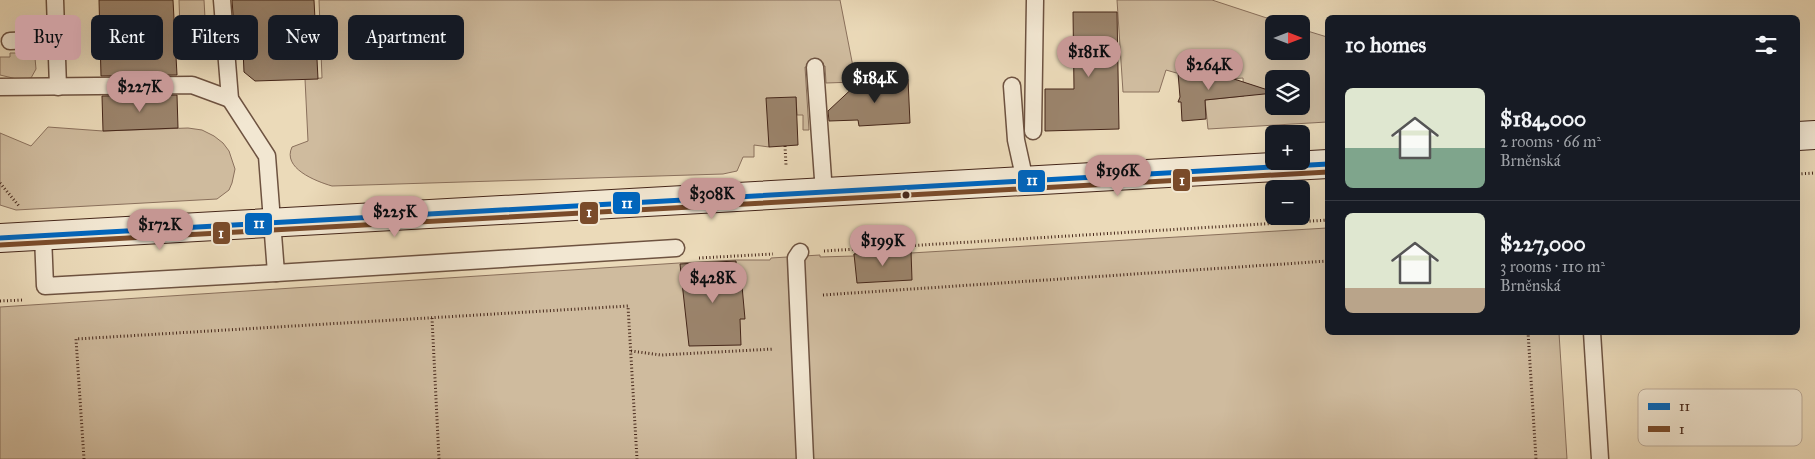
<!DOCTYPE html>
<meta charset="utf-8">
<style>
body{margin:0;font-family:"IM FELL Great Primer",serif;background:#20242c;color:#f1f3f6;height:100vh;display:flex;flex-direction:column;font-size:19px;white-space:nowrap}
*{box-sizing:border-box;margin:0}
p{font-size:16px;color:#9ea1a6}
.icon{flex:none;width:28px;height:28px;fill:none;stroke:currentColor;stroke-width:2;stroke-linecap:round;stroke-linejoin:round}
.map{position:relative;flex:1;overflow:hidden}
.sheet{position:absolute;left:1325px;top:15px;width:475px;height:320px;display:flex;flex-direction:column;background:#171b24;border-radius:8px;box-shadow:0 5px 20px #0002}
.sheet>*{flex:none}
.top-card{position:absolute;left:15px;top:15px;width:475px;height:45px;display:flex;gap:10px}
.needle{width:32px;rotate:90deg}
.fabs{position:absolute;left:1265px;top:15px;display:grid;gap:10px}
.fabs a{display:grid;place-items:center;width:45px;height:45px;border-radius:8px;background:#171b24;box-shadow:0 5px 20px #0002;font-size:25px}
.price{position:absolute;translate:-50% -42px;padding:0 11px;border-radius:18px;background:#c59692;color:#111;font-size:16px;line-height:32px;filter:drop-shadow(0 1px 2px #0008)}
.price::after{content:'';position:absolute;left:50%;top:30px;width:15px;height:11px;margin-left:-8px;background:inherit;clip-path:polygon(0 0,100% 0,50% 100%)}
.price.on{background:#222;color:#fff}
ul{padding:0;list-style:none}
li{display:flex;align-items:center;gap:15px;height:125px;padding:0 20px}
li+li{border-top:1px solid #363941}
li span{display:grid;place-items:center;flex:none;width:140px;height:100px;border-radius:8px;color:#555}
li>.icon{margin-inline-start:auto}
span .icon{width:60px;height:60px;fill:#fffc;stroke-width:1}
li b{font-size:21px}
h2{display:flex;justify-content:space-between;align-items:center;height:60px;padding:0 20px;font-size:21px}
.tag{padding:0 18px;border-radius:8px;background:#171b24;box-shadow:0 5px 20px #0002;font-size:18px;line-height:45px}
.tag.on{background:#c59692;color:#111}
.map>svg:first-child{display:block}
.green{fill:#cfbb9e;stroke:#8a705c;fill-rule:evenodd}
.building{fill:#9b846c;stroke:#452619}
.lines{fill:none;stroke-linecap:round;stroke-linejoin:round}
.service-casing{stroke:#6e5341;stroke-width:19}
.secondary-casing{stroke:#452619;stroke-width:30}
.path{stroke:#452619;stroke-width:3;stroke-dasharray:1 2.5;stroke-linecap:butt}
.service{stroke:#f2e7d2;stroke-width:16}
.secondary{stroke:#f2e7d2;stroke-width:28}
.bus-1-casing{stroke:#f2e7d2;stroke-width:9}
.bus-2-casing{stroke:#f2e7d2;stroke-width:9}
.bus-1{stroke:#0065bd;stroke-width:5}
.bus-2{stroke:#7a4b2a;stroke-width:5}
.bus-dot{fill:#452619;stroke:#f2e7d2;stroke-width:2}
.key{fill:#f2e7d2;stroke:#bead9a;stroke-width:1}
.key-label{font-size:14px;fill:#452619}
.line-badge{stroke:#f2e7d2;stroke-width:2}
.badge-label{font-size:14px;text-anchor:middle;font-weight:bold;fill:#fff}
</style>
<div class="map">
<svg width="1815" height="459" viewBox="0 0 1815 459">
<rect width="100%" height="100%" fill="#ebdab9"/>
<filter id="stains"><feTurbulence type="fractalNoise" baseFrequency=".004" numOctaves="4"/><feColorMatrix values="0 0 0 0 .2 0 0 0 0 .09 0 0 0 0 .02 0 0 0 .5 -.17"/></filter>
<radialGradient id="worn" r=".72"><stop offset=".6" stop-color="#630" stop-opacity="0"/><stop offset="1" stop-color="#630" stop-opacity=".3"/></radialGradient>
<g class="green">
<polygon points="179,0 204,0 206,36 183,36 180,30"/>
<path d="M319,0H840L856,82L826,83L825,66L805,67L809,130H803V115H797L796,97L769,147L754,145V157H743L737,171L723,174L332,186C315,181 282,168 292,147L308,141L305,79L322,78Z"/>
<path d="M1117,0H1212L1285,24H1274V51H1301V29L1327,37V122L1208,129L1205,100L1244,96L1243,78L1215,80L1187,76L1166,70L1159,92H1123ZM1274,79H1301V106H1274Z"/>
<polygon points="10,53 26,53 35,58 36,69 31,78 21,80 0,75 0,57 10,57"/>
<polygon points="48,127 103,131 188,128 202,130 214,136 223,143 229,151 235,169 232,183 229,190 217,199 16,210 0,205 0,133 31,146"/>
<polygon points="1327,228 1328,332 1559,333 1567,459 0,459 0,307 679,263 736,260 770,260 771,258 820,255 820,257 854,256 854,254 910,251 911,253"/>
</g>
<g class="building">
<polygon points="99,0 173,0 177,75 101,76"/>
<polygon points="232,0 314,0 318,79 255,81 244,72 242,28 234,28"/>
<polygon points="1073,12 1117,12 1119,129 1045,131 1045,89 1074,89"/>
<polygon points="1191,65 1274,92 1274,93 1205,100 1206,119 1182,121 1181,102 1178,102 1180,97 1178,73 1187,76"/>
<polygon points="908,79 910,123 859,126 858,120 829,121 828,111 859,82"/>
<polygon points="177,95 178,128 103,131 102,96"/>
<polygon points="796,97 798,145 769,147 766,98"/>
<polygon points="911,251 912,280 857,283 854,254"/>
<polygon points="736,261 737,287 742,286 745,319 740,319 741,345 689,346 680,264"/>
</g>
<g class="lines">
<g class="service-casing">
<g id="service">
<polyline points="55,0 58,87"/>
<polyline points="222,0 230,99 267,156 276,273 676,248"/>
<polyline points="10,41 56,39"/>
<polyline points="815,67 824,193"/>
<polyline points="1012,86 1016,140 1025,181"/>
<polyline points="0,87 192,85 230,99"/>
<polyline points="1033,131 1035,0"/>
<polyline points="43,236 45,286 276,273"/>
<polyline points="800,252 796,258 805,459"/>
<polyline points="1592,332 1600,459"/>
</g>
</g>
<g class="secondary-casing">
<g id="secondary">
<polyline points="1798,136 1815,135"/>
<polyline points="0,238 1328,164"/>
</g>
</g>
<g class="path">
<polyline points="785,146 786,165"/>
<polyline points="1798,174 1815,173"/>
<polyline points="0,183 19,206"/>
<polyline points="824,251 1328,220"/>
<polyline points="699,258 773,254"/>
<polyline points="823,295 1328,261"/>
<polyline points="0,301 24,300"/>
<polyline points="432,318 439,459"/>
<polyline points="1528,332 1536,459"/>
<polyline points="631,351 661,355 774,349"/>
<polyline points="84,459 76,339 628,306 637,459"/>
</g>
<use href="#service" class="service"/>
<use href="#secondary" class="secondary"/>
<g class="bus-1-casing">
<polyline id="bus-1" points="0,238 1328,164"/>
</g>
<g class="bus-2-casing">
<polyline id="bus-2" points="0,245 1328,172"/>
</g>
<use href="#bus-1" class="bus-1"/>
<use href="#bus-2" class="bus-2"/>
</g>
<circle class="bus-dot" cx="906" cy="195" r="4.5"/>
<rect x="1638" y="389" width="164" height="57" rx="8" class="key"/>
<rect x="1648" y="403" width="22" height="7" fill="#0065bd"/>
<rect x="1648" y="426" width="22" height="6" fill="#7a4b2a"/>
<g class="key-label">
<text x="1679" y="411">11</text>
<text x="1679" y="434">1</text>
</g>
<g class="line-badge">
<rect x="1172" y="168" width="19" height="24" rx="5" fill="#7a4b2a"/>
<rect x="1017" y="169" width="29" height="24" rx="5" fill="#0065bd"/>
<rect x="612" y="191" width="29" height="24" rx="5" fill="#0065bd"/>
<rect x="579" y="201" width="20" height="24" rx="5" fill="#7a4b2a"/>
<rect x="244" y="212" width="29" height="24" rx="5" fill="#0065bd"/>
<rect x="212" y="221" width="19" height="24" rx="5" fill="#7a4b2a"/>
</g>
<g class="badge-label">
<text x="1182" y="185">1</text>
<text x="1032" y="185">11</text>
<text x="627" y="208">11</text>
<text x="589" y="217">1</text>
<text x="259" y="228">11</text>
<text x="221" y="238">1</text>
</g>
<rect width="100%" height="100%" filter="url(#stains)"/>
<rect width="100%" height="100%" fill="url(#worn)"/>
</svg>
<div class="fabs">
<a><svg class="needle" viewBox="-14 -14 28 28"><path d="M0-13l5 13h-10z" fill="#e53935"/><path d="M0 13l5-13h-10z" fill="#9ea1a6"/></svg></a>
<a><svg class="icon" aria-label="layers" viewBox="0 0 24 24"><path d="M12 4l9 5-9 5-9-5zM3 14l9 5 9-5"/></svg></a>
<a>+</a>
<a>−</a>
</div>
<b class="price" style="left:1089px;top:78px">$181K</b>
<b class="price" style="left:1209px;top:91px">$264K</b>
<b class="price on" style="left:875px;top:104px">$184K</b>
<b class="price" style="left:140px;top:113px">$227K</b>
<b class="price" style="left:1118px;top:197px">$196K</b>
<b class="price" style="left:712px;top:220px">$308K</b>
<b class="price" style="left:395px;top:238px">$225K</b>
<b class="price" style="left:160px;top:251px">$172K</b>
<b class="price" style="left:883px;top:267px">$199K</b>
<b class="price" style="left:713px;top:304px">$428K</b>
<div class="top-card">
<a class="tag on">Buy</a>
<a class="tag">Rent</a>
<a class="tag">Filters</a>
<a class="tag">New</a>
<a class="tag">Apartment</a>
</div>
<section class="sheet">
<h2>10 homes<svg class="icon" aria-label="filters" viewBox="0 0 24 24"><path d="M4 7h16M4 17h16"/><circle cx="9" cy="7" r="2"/><circle cx="15" cy="17" r="2"/></svg></h2>
<ul>
<li><span style="background:linear-gradient(#dfe7d0 60%,#7fa58c 0)"><svg class="icon" aria-label="home" viewBox="0 0 24 24"><path d="M3 11l9-7 9 7M6 9v11h12V9"/></svg></span><div><b>$184,000</b><p>2 rooms · 66 m²</p><p>Brněnská</p></div></li>
<li><span style="background:linear-gradient(#dfe7d0 75%,#b9a48a 0)"><svg class="icon" aria-label="home" viewBox="0 0 24 24"><path d="M3 11l9-7 9 7M6 9v11h12V9"/></svg></span><div><b>$227,000</b><p>3 rooms · 110 m²</p><p>Brněnská</p></div></li>
</ul>
</section>
</div>
